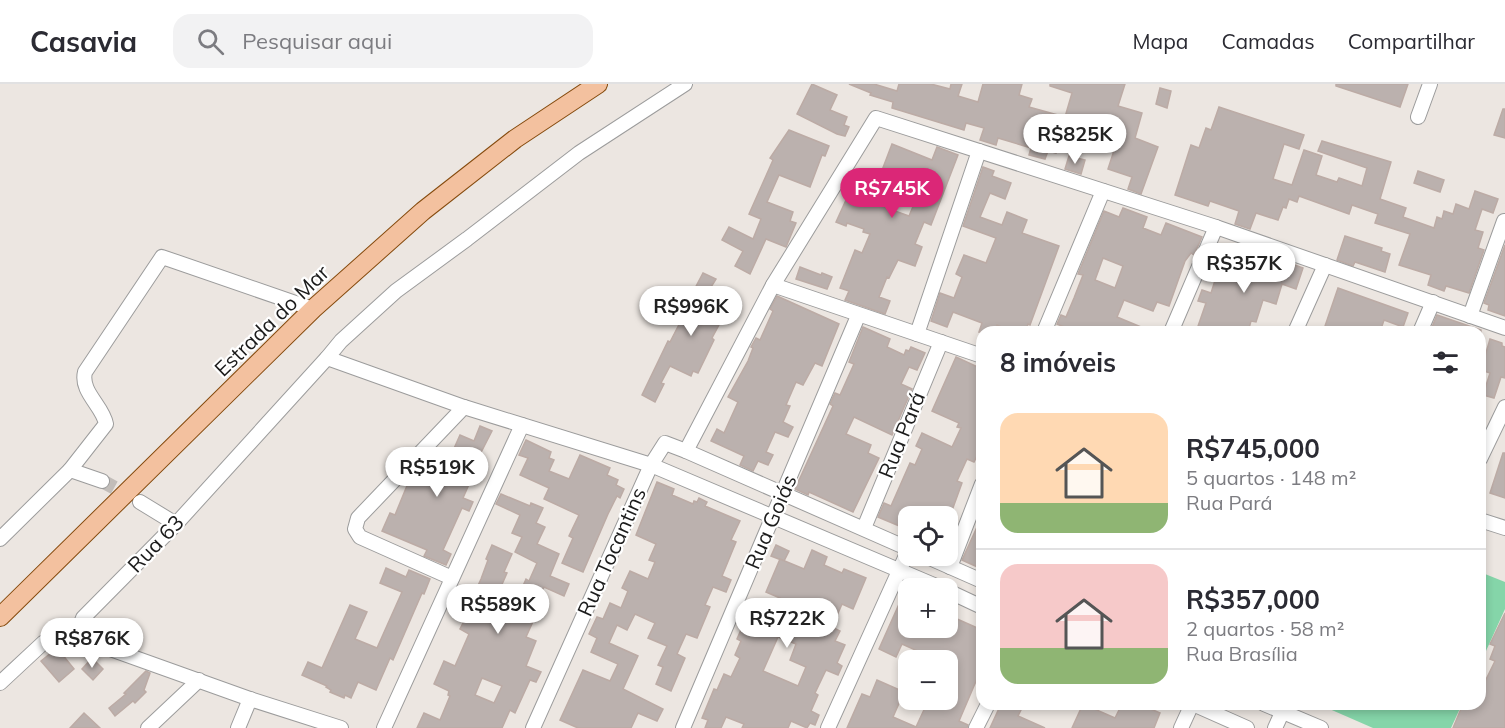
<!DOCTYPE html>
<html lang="pt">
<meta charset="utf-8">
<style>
body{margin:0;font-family:Mulish,sans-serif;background:#f2f2f3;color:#2b2b33;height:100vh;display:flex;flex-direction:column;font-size:22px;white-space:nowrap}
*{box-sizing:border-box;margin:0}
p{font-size:20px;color:#7c7c81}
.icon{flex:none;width:33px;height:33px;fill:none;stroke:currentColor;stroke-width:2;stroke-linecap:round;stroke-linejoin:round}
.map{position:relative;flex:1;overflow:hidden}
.sheet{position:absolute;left:976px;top:242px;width:510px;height:384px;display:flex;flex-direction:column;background:#fff;border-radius:18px;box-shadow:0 3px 9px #0003}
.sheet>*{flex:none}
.buttons{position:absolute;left:898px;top:422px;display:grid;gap:12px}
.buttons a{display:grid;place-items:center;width:60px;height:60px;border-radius:12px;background:#fff;box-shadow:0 3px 9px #0003;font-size:30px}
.price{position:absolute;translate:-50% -51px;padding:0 14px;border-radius:21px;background:#fff;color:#222;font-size:20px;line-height:39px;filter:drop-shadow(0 2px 3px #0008)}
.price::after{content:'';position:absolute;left:50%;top:36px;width:18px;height:14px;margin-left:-9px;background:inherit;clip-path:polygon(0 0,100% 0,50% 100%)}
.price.current{background:#db2777;color:#fff}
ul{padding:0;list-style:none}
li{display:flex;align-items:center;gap:18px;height:150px;padding:0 24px}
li+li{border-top:2px solid #e1e1e2}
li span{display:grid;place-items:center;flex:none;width:168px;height:120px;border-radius:18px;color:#555}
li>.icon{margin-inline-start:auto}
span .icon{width:72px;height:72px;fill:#fffc;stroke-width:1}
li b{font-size:26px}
h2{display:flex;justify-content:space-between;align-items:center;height:72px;padding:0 24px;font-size:26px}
header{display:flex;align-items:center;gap:36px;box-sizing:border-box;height:84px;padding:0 30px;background:#fff;border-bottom:2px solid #e1e1e2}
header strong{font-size:28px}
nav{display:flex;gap:33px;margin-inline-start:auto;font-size:21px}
.search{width:420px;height:54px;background:#f2f2f3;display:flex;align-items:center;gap:15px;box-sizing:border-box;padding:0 21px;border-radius:18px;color:#7c7c81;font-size:22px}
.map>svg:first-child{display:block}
.pitch{fill:#85d5a9}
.building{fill:#bbb1ae;stroke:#bcaba5;stroke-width:1.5;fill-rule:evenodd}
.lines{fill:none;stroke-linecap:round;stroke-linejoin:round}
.minor-tunnel{stroke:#c2bdb9;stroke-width:14;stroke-dasharray:14 7;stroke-linecap:butt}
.minor-casing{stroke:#9c9c9c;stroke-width:16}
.major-casing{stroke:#854a0d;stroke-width:20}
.minor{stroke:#fff;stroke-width:14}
.major{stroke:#f3c19f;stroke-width:18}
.labels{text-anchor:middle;stroke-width:4.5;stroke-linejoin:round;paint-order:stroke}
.street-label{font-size:21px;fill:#1b1b1b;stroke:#fff}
</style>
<header>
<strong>Casavia</strong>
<div class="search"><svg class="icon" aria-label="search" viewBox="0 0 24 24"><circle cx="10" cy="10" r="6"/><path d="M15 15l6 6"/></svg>Pesquisar aqui</div>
<nav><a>Mapa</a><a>Camadas</a><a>Compartilhar</a></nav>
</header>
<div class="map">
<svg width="1505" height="644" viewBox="0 0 1505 644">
<rect width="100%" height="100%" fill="#ece6e1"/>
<g class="pitch">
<polygon points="1480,488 1505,498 1505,525 1481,578"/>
<polygon points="1318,620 1462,620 1451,644 1373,644"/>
</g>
<g class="building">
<polygon points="812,0 837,11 830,26 847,33 844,41 849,43 845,52 837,50 797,30"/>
<polygon points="849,0 874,0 897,7 899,0 931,0 950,5 951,0 962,0 958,12 978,18 983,0 1022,0 1019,11 1032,15 1029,23 1065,33 1072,9 1050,2 1050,0 1125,0 1118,22 1142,29 1135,54 1158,63 1141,110 1128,105 1132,93 1108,85 1122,42 1101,36 1095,57 1062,47 1056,69 1048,67 1045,75 1029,71 1031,64 998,54 996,61 980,56 984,44 966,39 964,46 892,24 893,18 870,11 871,9"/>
<polygon points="1336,0 1408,0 1400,23 1336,2"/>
<polygon points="1160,4 1171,7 1167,24 1156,20"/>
<polygon points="1219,23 1304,51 1299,65 1284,60 1273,95 1292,101 1304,66 1322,72 1316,91 1337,98 1339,94 1362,102 1367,84 1318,67 1322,57 1391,78 1380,115 1406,124 1403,133 1434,144 1437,133 1442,135 1444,127 1453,130 1456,120 1469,125 1475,107 1498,115 1493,129 1482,125 1475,146 1483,148 1478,164 1484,166 1469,209 1446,202 1444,207 1428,201 1431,191 1399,181 1410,150 1375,139 1378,130 1352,121 1349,130 1299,112 1297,118 1289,115 1286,124 1283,123 1278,136 1256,129 1250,145 1235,140 1239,127 1210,117 1208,122 1175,111 1191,61 1199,64 1206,44 1211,46"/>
<polygon points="1503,25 1505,25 1505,54 1494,51"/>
<polygon points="789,46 829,62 825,72 822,71 810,103 779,91 767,118 793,128 790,137 796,139 786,163 766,155 750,190 735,182 743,167 722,156 729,143 753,155 761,135 749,130 773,76 770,74"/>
<path d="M892,60L932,76L937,63L958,71L931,141L924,138L915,160L922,163L915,182L898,176L889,194L887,193L879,213L890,217L885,230L845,216L849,207L840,204L855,166L862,169L870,150L863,148L864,145L847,139L846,142L836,138L851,105L860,109L870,85L881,89ZM899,106L917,113L909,132L892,126Z"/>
<polygon points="1069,72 1085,76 1081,90 1065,85"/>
<polygon points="983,83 994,87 992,92 1011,99 1005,115 990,109 980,133 1002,141 1007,128 1027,136 1022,149 1059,162 1030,241 1028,240 1025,248 1013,248 997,241 995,248 979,248 982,239 953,228 947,243 931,237 940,209 954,214 962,193 956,190 964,171 986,179 996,154 963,142"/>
<polygon points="1418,87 1444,96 1440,108 1414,99"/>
<path d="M1123,124L1147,133L1143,144L1161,151L1166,139L1202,153L1194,171L1191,169L1185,177L1169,222L1157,218L1153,227L1124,216L1117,233L1153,248H1076L1057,240L1061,231L1066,233L1074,214L1083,191L1078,190L1104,127L1119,133ZM1103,174L1123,182L1115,204L1095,196Z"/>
<polygon points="1345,152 1382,164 1381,167 1390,170 1385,188 1355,178 1353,182 1337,176"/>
<polygon points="1505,161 1505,232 1488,226 1489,221 1484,219"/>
<polygon points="1247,170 1277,180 1278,175 1303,184 1296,205 1282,200 1276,220 1263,216 1256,238 1251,237 1248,248 1196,248 1206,219 1198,217 1202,206 1211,209 1220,181 1241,188"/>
<polygon points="800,183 821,191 822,189 832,193 827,205 796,195"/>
<polygon points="703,189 716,195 711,203 735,216 730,227 727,226 712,254 714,256 698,289 693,287 691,292 670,282 661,299 664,300 655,318 642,311 668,257 670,258 684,231 702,241 711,224 690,214"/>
<polygon points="1338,204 1408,229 1403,243 1384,236 1380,248 1323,248"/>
<polygon points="777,212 839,240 822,282 815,279 803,301 796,298 786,321 790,322 783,338 793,343 788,353 775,348 766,368 773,371 768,381 758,377 753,387 740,381 744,372 711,357 717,345 724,349 738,318 728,313 748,277 753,264 751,263 756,254 760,256 773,227 770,225"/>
<polygon points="1437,231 1481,246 1481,248 1430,248"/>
<polygon points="863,243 890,255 887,263 904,271 906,266 909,267 911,263 925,269 917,286 909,283 901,300 912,305 892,351 854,333 846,350 871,361 868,369 879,374 853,428 809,408 808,411 795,405 833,322 830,320 835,309 840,311 854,280 849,278"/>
<polygon points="1490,255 1502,259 1502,262 1505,263 1505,294 1501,293 1494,314 1483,311 1490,289 1481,286"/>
<polygon points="956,273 982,285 982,372 978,370 974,378 967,375 957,397 962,399 950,432 909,432 909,446 878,433 884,419 891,422 910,379 915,381 922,365 916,362 922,349 952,363 961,344 957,343 959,339 932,327"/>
<polygon points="480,342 492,347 471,388 474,389 463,414 473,418 469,427 462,424 443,466 451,470 446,481 424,472 427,466 382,447 390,429 395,431 411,392 419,384 421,385 431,371 444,377 449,367 452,369 460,351 474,357"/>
<polygon points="526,356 551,368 549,374 554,376 549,387 569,395 580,371 610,384 607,391 618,396 616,401 624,405 620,414 617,412 608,430 583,488 562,479 573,454 569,452 579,431 544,415 549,404 520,391 528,374 519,371"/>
<polygon points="1503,369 1505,369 1505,414 1490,409"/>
<polygon points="657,398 674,405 672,411 693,420 694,417 697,418 699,414 707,418 705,422 740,437 731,456 736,458 722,492 731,496 726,508 713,503 705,521 710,523 697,554 686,550 677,570 685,574 671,607 656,600 663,583 658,581 667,562 648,554 655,539 635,530 627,546 617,541 609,559 638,572 623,605 663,625 657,637 638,629 631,644 578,644 560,636 583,586 610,597 618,580 591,568 597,554 589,550 597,533 603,535 610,519 621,524 628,507 622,504 630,487 648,495 655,478 649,476 656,460 636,451"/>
<path d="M501,410L530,422L531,419L543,424L536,439L545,443L537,460L559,470L550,492L569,500L564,512L544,503L536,520L540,522L526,553L536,557L526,582L541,588L536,598L530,596L515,629L510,626L502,644H417L424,629L440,636L450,612L448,611L449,607L434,600L444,577L455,582L469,550L460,545L468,529L463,527L467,517L470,519L481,495L488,476L486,475L492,461L512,470L504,488L507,489L500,505L518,513L526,495L529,497L537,479L515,468L522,453L512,449L520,431L496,420ZM482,594L502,602L494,619L475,611Z"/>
<polygon points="982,432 982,485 962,476"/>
<polygon points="776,461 789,467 784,477 771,472"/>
<path d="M812,466L827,473L824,481L842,489L844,485L866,494L853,525L842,520L832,543L840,547L835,557L845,561L837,579L842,582L838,591L826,586L815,609L818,611L811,627L819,631L815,641L810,639L807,644L791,637L788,644H742L744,640L726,633L721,644H705L708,636L702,634L714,605L717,606L724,590L731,593L740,574L735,571L741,557L737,555L744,539L755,544L762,526L773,531L780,514L766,508L780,475L804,485ZM778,553L796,560L790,576L806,583L798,602L763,587Z"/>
<polygon points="386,484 406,493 409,486 430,495 424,510 422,509 393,576 390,574 376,606 358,598 351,614 345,611 344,614 330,608 331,606 326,603 327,602 302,591 308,578 322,584 350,521 367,528 355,555 377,564 402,508 380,499"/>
<polygon points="908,500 909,543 948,543 948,531 982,546 982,583 959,637 968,641 967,644 847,644 862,610 870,613 877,596 904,608 893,633 916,643 929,615 948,615 948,576 926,576 918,572 920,568 902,560 896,573 879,565"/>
<polygon points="1505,529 1505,644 1453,644 1463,620 1480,620 1480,608 1495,577 1490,575 1495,562 1490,560"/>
<polygon points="57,564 74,585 59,598 41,577"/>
<polygon points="92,574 103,585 93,596 82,585"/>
<polygon points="146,587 150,589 144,606 146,608 135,619 133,617 115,632 109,624 126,610 124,609"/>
<polygon points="1001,620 1024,620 1018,632 1045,644 990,644"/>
<polygon points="1083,620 1094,620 1092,624 1115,634 1122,620 1139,620 1160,629 1154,644 1072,644"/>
<polygon points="84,629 100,644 70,644"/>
</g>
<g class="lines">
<polyline class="minor-tunnel" points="102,397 133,414"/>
<g class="minor-casing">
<g id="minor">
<polyline points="1418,33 1430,0"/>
<polyline points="773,201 982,272"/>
<polyline points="1470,232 1504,137"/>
<polyline points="1044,248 1103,107"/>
<polyline points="1171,248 1216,143"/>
<polyline points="1295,248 1325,181"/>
<polyline points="1420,248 1433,218"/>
<polyline points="917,250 979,67"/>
<polyline points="327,274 341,257 396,207 467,155 579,69 685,0"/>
<polyline points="686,367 773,201 876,34 1216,143 1505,244"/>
<polyline points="1480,375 1505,323"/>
<path d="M70,386L106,340C103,322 80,308 85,288L162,173L313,225"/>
<polyline points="140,418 176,440"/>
<polyline points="1480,436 1505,444"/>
<polyline points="864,444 941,258"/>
<polyline points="0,455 70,386 102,397"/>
<polyline points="923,471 982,497"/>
<polyline points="950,483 982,400"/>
<polyline points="452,494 360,453 355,445 358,434 464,323 651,381 941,504"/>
<polyline points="948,507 982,523"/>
<polyline points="0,599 43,559 54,552 80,550"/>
<polyline points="1193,620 1247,644"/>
<polyline points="1264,620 1321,644"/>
<polyline points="148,644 199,596"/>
<polyline points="238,644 250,615"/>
<polyline points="341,644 250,615 85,556 80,550 80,542 83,534 176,440 327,274 464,323"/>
<polyline points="384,644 522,341"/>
<polyline points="533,644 651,381 665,359 686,367 909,465"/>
<polyline points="683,644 858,232"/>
<polyline points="828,644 909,465"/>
<polyline points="976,644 988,620"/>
<polyline points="1181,644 1192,620"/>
<polyline points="1275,644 1286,620"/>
</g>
</g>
<g class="major-casing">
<polyline id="major" points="0,533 313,225 423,127 515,55 598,0"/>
</g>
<use href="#minor" class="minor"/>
<use href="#major" class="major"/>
</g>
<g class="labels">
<g class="street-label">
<text transform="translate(272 237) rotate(-44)" y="7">Estrada do Mar</text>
<text transform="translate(902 351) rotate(-68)" y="7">Rua Pará</text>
<text transform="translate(771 438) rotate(-67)" y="7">Rua Goiás</text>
<text transform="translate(156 460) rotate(-46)" y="7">Rua 63</text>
<text transform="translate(612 468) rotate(-66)" y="7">Rua Tocantins</text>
</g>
</g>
</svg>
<div class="buttons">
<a><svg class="icon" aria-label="locate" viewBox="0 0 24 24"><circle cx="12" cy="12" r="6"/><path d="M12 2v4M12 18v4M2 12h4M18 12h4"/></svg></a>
<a>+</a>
<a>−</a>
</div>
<b class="price" style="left:1075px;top:81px">R$825K</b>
<b class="price current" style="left:892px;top:135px">R$745K</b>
<b class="price" style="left:1244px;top:210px">R$357K</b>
<b class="price" style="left:691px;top:253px">R$996K</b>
<b class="price" style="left:437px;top:414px">R$519K</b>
<b class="price" style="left:498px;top:551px">R$589K</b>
<b class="price" style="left:787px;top:565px">R$722K</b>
<b class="price" style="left:92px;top:585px">R$876K</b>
<section class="sheet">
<h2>8 imóveis<svg class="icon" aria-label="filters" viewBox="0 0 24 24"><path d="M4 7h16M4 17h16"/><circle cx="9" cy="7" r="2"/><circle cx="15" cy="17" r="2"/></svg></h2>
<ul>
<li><span style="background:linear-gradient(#ffd9b3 75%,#8fb573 0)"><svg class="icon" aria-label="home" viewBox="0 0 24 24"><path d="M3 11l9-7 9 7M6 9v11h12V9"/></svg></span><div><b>R$745,000</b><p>5 quartos · 148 m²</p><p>Rua Pará</p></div></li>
<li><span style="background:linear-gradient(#f6c9c9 70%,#8fb573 0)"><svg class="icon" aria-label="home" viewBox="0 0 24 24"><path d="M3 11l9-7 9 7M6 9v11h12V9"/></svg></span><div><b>R$357,000</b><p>2 quartos · 58 m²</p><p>Rua Brasília</p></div></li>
</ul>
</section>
</div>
